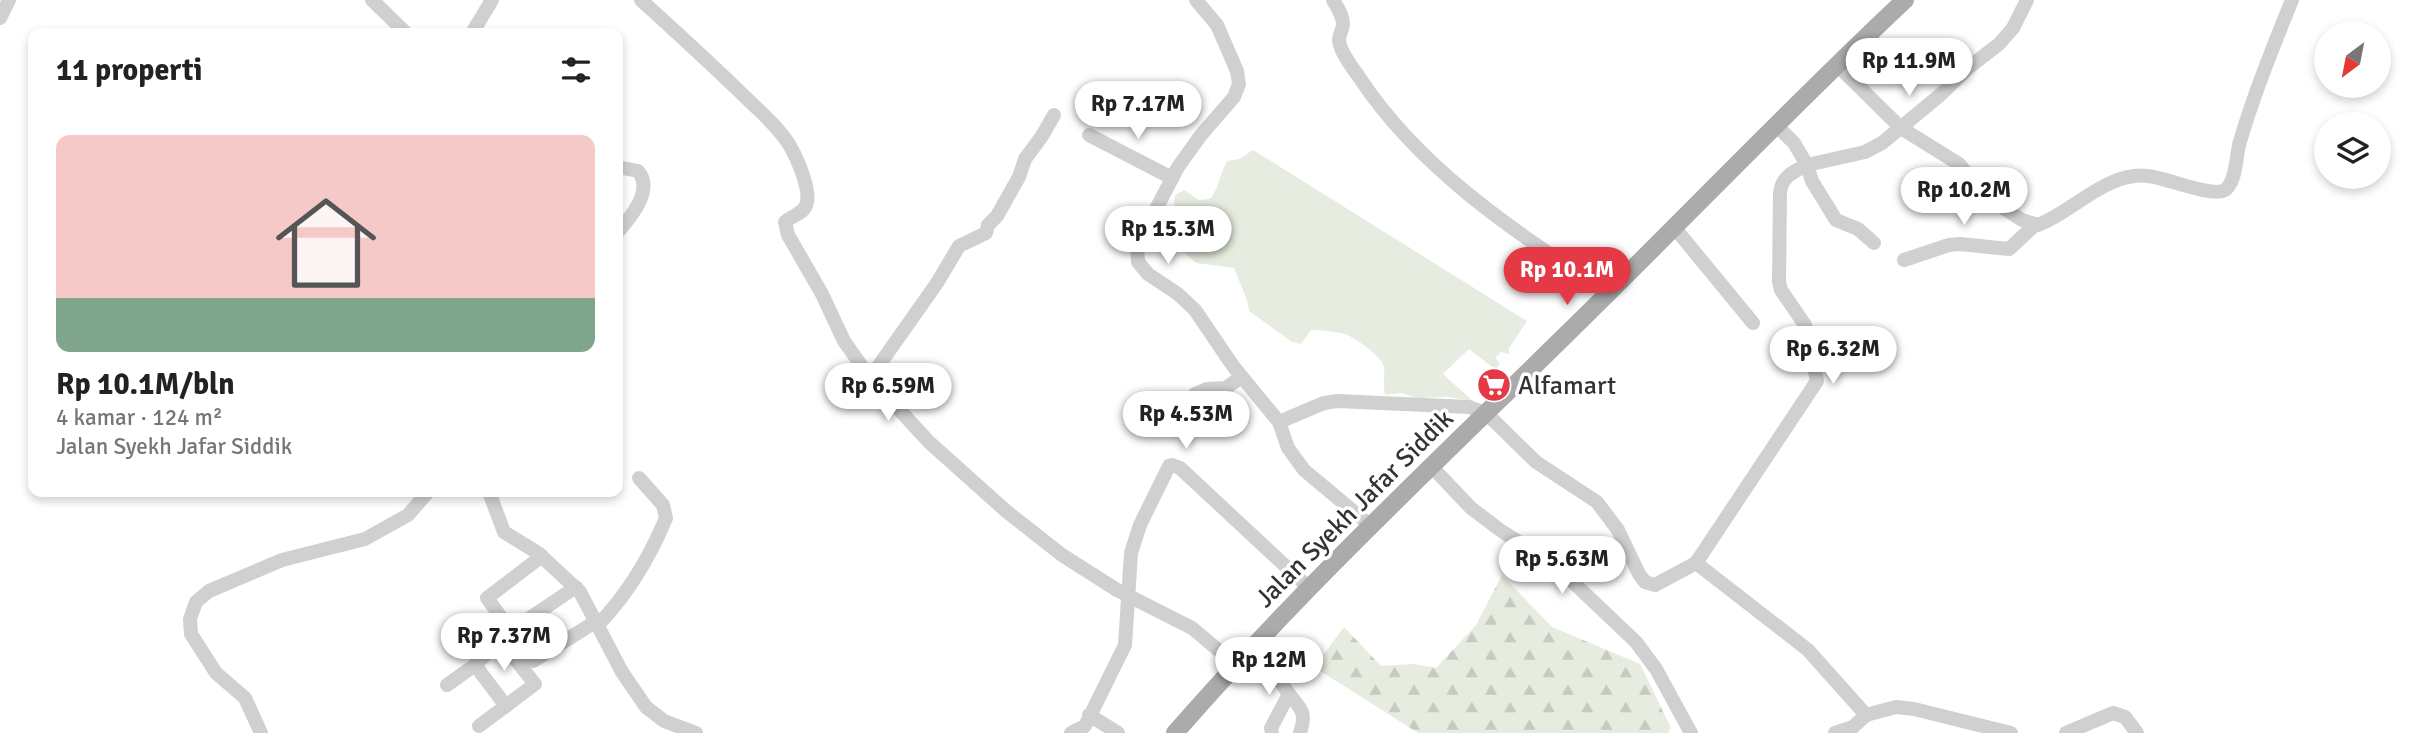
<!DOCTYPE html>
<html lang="id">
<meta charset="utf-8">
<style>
body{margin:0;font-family:Signika,sans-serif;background:#f2f2f2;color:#222;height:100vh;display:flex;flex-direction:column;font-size:26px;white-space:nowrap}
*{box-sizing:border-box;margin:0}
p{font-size:23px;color:#767676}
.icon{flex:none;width:38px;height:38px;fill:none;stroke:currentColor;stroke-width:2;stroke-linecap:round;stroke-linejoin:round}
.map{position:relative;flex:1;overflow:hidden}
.drawer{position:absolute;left:28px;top:28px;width:595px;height:469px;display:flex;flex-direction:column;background:#fff;border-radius:14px;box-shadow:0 4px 10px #0003}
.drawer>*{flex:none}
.needle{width:46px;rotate:212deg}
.buttons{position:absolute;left:2314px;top:21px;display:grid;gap:14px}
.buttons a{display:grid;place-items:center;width:77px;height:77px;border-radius:50%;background:#fff;box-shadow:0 4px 10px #0003;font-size:35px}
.price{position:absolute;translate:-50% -60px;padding:0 16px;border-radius:24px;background:#fff;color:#222;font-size:23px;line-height:46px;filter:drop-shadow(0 2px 4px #0008)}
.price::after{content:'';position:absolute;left:50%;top:42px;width:21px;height:16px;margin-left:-10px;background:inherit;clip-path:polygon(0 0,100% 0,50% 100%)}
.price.on{background:#e63946;color:#fff}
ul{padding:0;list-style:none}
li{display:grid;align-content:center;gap:14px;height:371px;padding:0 28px}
li span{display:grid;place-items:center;height:217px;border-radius:14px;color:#555}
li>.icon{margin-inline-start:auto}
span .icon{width:126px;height:126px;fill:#fffc;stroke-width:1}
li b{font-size:30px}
h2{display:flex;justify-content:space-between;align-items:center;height:84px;padding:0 28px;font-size:30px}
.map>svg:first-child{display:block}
.green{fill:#e6ecdf}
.forest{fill:url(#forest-firs)}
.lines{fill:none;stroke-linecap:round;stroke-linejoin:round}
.minor{stroke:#d0d0d0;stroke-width:14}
.major{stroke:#ababab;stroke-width:18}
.labels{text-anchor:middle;stroke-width:7;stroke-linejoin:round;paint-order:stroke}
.poi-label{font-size:26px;fill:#333;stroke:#fff;text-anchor:start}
.street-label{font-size:26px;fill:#333;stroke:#fff}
</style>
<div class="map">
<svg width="2412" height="733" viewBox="0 0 2412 733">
<defs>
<pattern id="forest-firs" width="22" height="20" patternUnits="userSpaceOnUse" patternTransform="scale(1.75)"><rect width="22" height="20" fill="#e6ecdf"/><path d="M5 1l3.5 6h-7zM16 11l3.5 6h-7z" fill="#c6cbc0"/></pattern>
</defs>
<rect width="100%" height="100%" fill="#fff"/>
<path class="green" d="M1253,150L1527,321L1509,348V354L1501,352L1495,358L1500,363L1496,370L1469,349L1443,374L1473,401L1449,397L1417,398L1401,393L1385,395C1383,386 1385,372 1384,367C1382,356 1355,338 1345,334C1338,332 1319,330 1311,330L1301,344L1292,342L1249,311L1247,300L1234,268L1196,263L1182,250L1186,240L1185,228C1175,218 1173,210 1175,195L1184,190L1199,200L1210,199C1219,188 1220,174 1227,161L1239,159Z"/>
<polygon class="forest" points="1502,575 1552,627 1640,664 1671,728 1668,733 1418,733 1314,667 1344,627 1381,666 1414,664 1436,668 1476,625"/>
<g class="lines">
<g class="minor">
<polyline points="372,0 406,33"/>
<path d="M641,0C674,30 707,60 739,91C757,109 777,125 790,146C797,158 810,188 807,202C805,214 792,215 785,222L788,235L822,294L844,341L870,378L929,442L1006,511L1062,555L1117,590L1192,628L1235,664"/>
<polyline points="1196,0 1217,25 1237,71 1239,84 1234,97 1201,135 1178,167 1143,234 1137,248 1138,262 1148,274 1178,294 1195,310 1233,366 1279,422 1288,448 1304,470 1371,526"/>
<path d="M1333,0C1337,7 1343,15 1343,24C1343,30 1339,34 1339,40C1340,52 1352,67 1359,77C1421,171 1516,232 1608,293"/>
<polyline points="0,18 9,0"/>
<polyline points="472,33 492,0"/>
<path d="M1836,64L1901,128L1959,164L1977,185L1999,205L2022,220L2038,225C2073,212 2107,171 2148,176C2164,177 2213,198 2225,190C2236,182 2236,158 2239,145C2253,96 2273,47 2292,0"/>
<polyline points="1776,125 1794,143 1807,165 1865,152 1882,143 1939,96 1968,68 1999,44 2013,28 2027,0"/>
<polyline points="1089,135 1172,178"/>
<path d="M618,167L638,171C654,190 631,217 618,232"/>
<polyline points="1674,227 1753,323"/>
<polyline points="1904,260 1949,245 1960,244 2009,249 2035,225"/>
<polyline points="870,378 937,283 959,246 986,233 988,225 997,216 1019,177 1025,159 1042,136 1054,115"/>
<polyline points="1182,417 1195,394 1207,389 1226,388 1241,377"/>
<polyline points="1279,422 1324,403 1337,401 1469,407 1486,413 1536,462 1597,502 1618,530 1639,574 1645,582 1655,585 1696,563 1808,650 1866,715 1853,727 1835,733"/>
<polyline points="1432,467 1471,508 1500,530 1557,567 1636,642 1656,669 1691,733"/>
<polyline points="489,492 504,532 538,553 580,592 622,672 646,707 664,721 696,733"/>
<polyline points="542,556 487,598 533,661 595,622"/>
<path d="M1696,563L1817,381L1805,325L1781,290L1779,282L1780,193C1782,176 1793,172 1807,165L1812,181L1836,220L1858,229L1874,243"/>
<path d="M597,626C628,594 649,559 666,518L663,505L639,478"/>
<polyline points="1252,647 1269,665 1289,694 1271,728 1272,733"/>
<polyline points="475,665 506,706"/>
<polyline points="447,685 475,665 512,630 576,587"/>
<path d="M1289,694C1301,709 1307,712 1300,733"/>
<polyline points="1089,715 1118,733"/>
<polyline points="1866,715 1896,707 1914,709 2011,733"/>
<polyline points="479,726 535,684 500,640"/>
<polyline points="261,733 245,698 216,673 191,634 190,619 196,602 209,591 282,560 365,539 408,515 428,492"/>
<polyline points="1071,733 1085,726 1125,645 1131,553 1140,525 1169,466 1172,465 1180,468 1309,588"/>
<polyline points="2066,733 2113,713 2125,717 2137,733"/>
</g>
<path class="major" d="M1175,733C1302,587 1444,455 1582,319C1690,213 1794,104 1905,0"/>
</g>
<defs>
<g id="supermarket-disc" transform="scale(1.75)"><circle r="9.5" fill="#e63946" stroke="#fff"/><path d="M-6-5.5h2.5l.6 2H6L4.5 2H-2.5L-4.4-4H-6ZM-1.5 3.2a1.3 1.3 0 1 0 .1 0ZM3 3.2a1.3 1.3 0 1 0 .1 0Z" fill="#fff"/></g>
</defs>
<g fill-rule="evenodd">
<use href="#supermarket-disc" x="1494" y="385"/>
</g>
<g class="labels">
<g class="poi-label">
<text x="1518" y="394">Alfamart</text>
</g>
<g class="street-label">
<text transform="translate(1354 508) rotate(-45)" y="9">Jalan Syekh Jafar Siddik</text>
</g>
</g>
</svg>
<div class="buttons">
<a><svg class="needle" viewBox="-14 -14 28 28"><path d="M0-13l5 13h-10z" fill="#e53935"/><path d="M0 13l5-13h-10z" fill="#767676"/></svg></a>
<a><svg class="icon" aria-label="layers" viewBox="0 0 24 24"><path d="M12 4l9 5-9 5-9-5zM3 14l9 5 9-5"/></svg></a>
</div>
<b class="price" style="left:1909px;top:98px">Rp 11.9M</b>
<b class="price" style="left:1138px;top:141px">Rp 7.17M</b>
<b class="price" style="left:1964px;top:227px">Rp 10.2M</b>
<b class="price" style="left:1168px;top:266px">Rp 15.3M</b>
<b class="price on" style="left:1567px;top:307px">Rp 10.1M</b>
<b class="price" style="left:1833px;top:386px">Rp 6.32M</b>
<b class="price" style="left:888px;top:423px">Rp 6.59M</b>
<b class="price" style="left:1186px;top:451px">Rp 4.53M</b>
<b class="price" style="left:1562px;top:596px">Rp 5.63M</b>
<b class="price" style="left:504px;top:673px">Rp 7.37M</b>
<b class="price" style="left:1269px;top:697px">Rp 12M</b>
<section class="drawer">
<h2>11 properti<svg class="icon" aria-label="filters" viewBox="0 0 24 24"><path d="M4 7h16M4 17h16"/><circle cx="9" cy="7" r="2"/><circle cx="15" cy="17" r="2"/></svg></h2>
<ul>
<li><span style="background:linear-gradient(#f6c9c9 75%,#7fa58c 0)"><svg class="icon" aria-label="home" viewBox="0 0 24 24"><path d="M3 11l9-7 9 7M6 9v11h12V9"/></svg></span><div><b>Rp 10.1M/bln</b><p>4 kamar · 124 m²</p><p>Jalan Syekh Jafar Siddik</p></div></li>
</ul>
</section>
</div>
